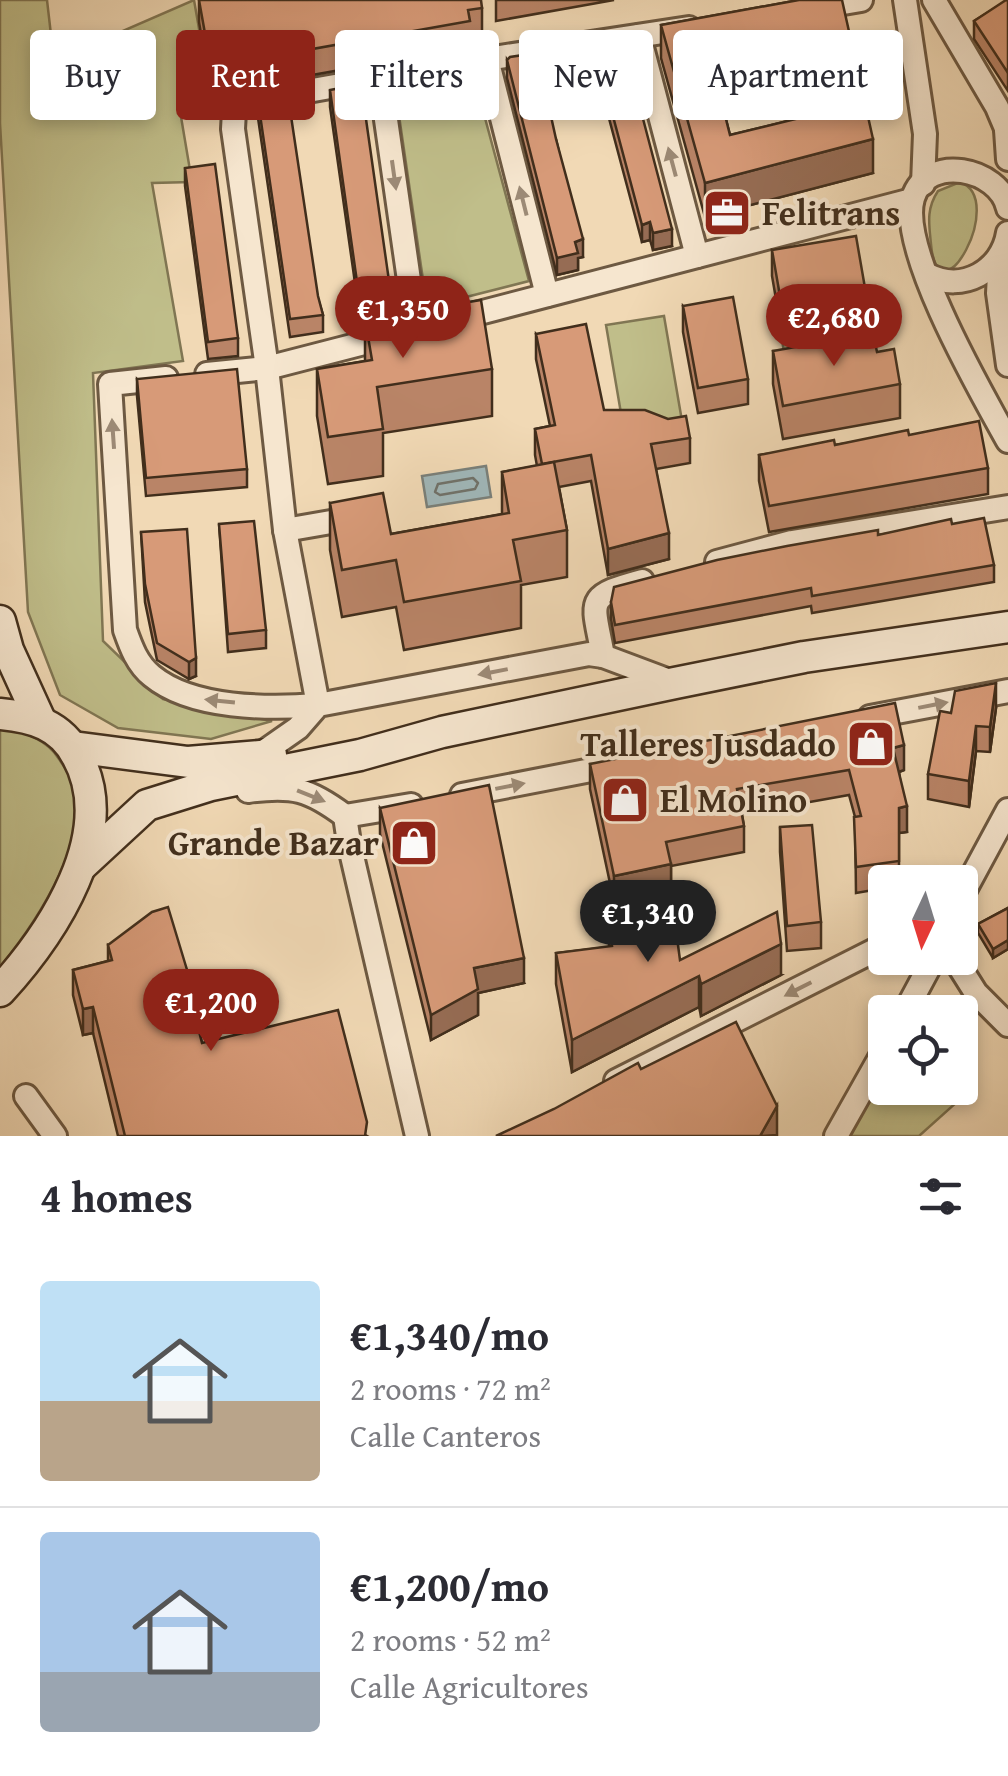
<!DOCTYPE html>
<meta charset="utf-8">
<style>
body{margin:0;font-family:"Gentium Book Plus",serif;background:#f2f2f3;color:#2b2b33;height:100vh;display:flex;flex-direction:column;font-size:38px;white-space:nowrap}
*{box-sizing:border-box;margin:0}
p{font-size:32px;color:#7c7c81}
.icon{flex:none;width:55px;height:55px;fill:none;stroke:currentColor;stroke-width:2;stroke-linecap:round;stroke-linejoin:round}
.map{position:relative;height:1136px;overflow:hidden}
.side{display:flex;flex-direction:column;background:#fff;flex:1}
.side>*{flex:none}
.guide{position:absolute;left:30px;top:30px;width:950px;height:90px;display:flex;gap:20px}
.needle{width:65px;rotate:184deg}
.tools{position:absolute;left:868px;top:865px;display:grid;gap:20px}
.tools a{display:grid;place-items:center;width:110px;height:110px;border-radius:10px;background:#fff;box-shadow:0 5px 15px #0003;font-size:50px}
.price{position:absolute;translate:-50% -85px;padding:0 22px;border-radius:35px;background:#8f2418;color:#fff;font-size:32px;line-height:65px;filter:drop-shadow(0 2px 5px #0008)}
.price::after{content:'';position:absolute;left:50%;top:60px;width:30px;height:22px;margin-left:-15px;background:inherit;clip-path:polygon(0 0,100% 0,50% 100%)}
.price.current{background:#222;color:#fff}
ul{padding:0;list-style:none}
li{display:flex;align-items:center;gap:30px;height:250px;padding:0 40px}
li+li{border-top:2px solid #e1e1e2}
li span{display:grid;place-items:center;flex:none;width:280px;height:200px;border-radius:10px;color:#555}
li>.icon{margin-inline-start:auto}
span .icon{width:120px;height:120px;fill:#fffc;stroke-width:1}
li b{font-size:42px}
h2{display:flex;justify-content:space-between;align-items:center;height:120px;padding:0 40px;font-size:42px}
.tag{padding:0 35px;border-radius:10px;background:#fff;box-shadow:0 5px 15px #0003;font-size:35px;line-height:90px}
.tag.current{background:#8f2418;color:#fff}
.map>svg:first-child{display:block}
.green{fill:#c0be8a;stroke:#807653;stroke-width:2.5}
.water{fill:#a0b7b9;stroke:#7a807a;stroke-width:2.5}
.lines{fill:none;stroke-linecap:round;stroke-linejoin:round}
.shore{stroke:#70726a;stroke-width:2.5}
.street-casing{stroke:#6d5942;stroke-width:28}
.secondary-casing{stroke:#412e1c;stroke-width:35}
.street{stroke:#f6e6cf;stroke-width:22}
.secondary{stroke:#f6e6cf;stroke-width:30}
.wall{fill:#b98467;stroke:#412e1c;stroke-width:2.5;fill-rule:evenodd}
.shaded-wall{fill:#966c54;stroke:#412e1c;stroke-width:2.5}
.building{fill:#d79a78;stroke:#412e1c;stroke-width:2.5;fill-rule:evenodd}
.oneway{fill:#9c8a76}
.labels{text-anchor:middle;stroke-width:8;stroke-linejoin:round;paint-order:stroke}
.poi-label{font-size:35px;font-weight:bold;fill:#412e1c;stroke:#f6e6cf;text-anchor:start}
</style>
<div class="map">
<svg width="1008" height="1136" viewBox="0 0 1008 1136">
<rect width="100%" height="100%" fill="#f1d9b5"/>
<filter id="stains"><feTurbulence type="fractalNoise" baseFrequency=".002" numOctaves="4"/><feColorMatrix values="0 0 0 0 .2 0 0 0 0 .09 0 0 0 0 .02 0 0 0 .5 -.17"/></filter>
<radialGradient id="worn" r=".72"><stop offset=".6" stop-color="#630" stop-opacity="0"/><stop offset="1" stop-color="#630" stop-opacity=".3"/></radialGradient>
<g class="green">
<polygon points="0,0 47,0 54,61 194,0 210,92 178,99 192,182 152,183 183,361 93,373 103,641 163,699 272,721 211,739 118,728 60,695 28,612 0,123"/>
<polygon points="475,81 529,281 427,307 396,95"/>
<path d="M960,182C1008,199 938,325 931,244C929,224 926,209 938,191Z"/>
<polygon points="664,316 682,421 624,431 606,325"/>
<polygon points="864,319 870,358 787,372 781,333"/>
<path d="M0,729C22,729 48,741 59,759C63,766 69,772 72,779C96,835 34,925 0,967Z"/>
<polygon points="885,1071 885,1088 945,1088 957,1102 919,1136 849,1136"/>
</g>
<polygon class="water" points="486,466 491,497 427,507 422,476"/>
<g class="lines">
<polygon class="shore" points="473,478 478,483 475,489 440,495 435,492 438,484"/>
<g class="street-casing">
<g id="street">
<polyline points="905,0 925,134 923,184"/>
<polyline points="934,0 997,107 1008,133"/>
<polyline points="814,8 861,0"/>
<polyline points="639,36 697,256"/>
<polyline points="487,59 547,295"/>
<polyline points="380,78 416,329"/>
<polyline points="1006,130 1008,159"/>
<path d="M1008,208C999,168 927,153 913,198C898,249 982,394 1008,441"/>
<polyline points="1000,257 998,293 1008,365"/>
<path d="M928,275C962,293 1002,271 1008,233"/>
<polyline points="456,319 912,200"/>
<polyline points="207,374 267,368 391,336"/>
<path d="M166,378L110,384L125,630C131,647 137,664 152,676C192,709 269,709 318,705L285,530L267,368L233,129L234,111L251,101L487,59L689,28"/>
<polyline points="285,530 360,517"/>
<polyline points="717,562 792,542 1008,507"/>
<path d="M603,656C593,600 583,597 642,581"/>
<polyline points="870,717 1008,691"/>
<polyline points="255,758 298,728 318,705 589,654 603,656 675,683"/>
<path d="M248,791C293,785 309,789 345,816"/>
<polyline points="462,795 617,765"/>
<polyline points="345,816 411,805"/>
<polyline points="345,816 349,843 417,1136"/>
<polyline points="960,899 1008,810"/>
<polyline points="954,958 976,993 1008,1025"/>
<polyline points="905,1012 934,958"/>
<polyline points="616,1081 885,945"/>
<polyline points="26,1096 55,1136"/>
<polyline points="836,1136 885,1049"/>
</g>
</g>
<g class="secondary-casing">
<g id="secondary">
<polyline points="0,621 8,650 40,720"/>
<path d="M0,714C33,717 61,725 77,756C120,833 52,934 0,991"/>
<polyline points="73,747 188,762 271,755"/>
<polyline points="81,866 147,805 211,785 360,755 442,732 675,683 804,657 1008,627"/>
</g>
</g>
<use href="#street" class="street"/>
<use href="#secondary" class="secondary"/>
</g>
<g class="wall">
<polygon points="199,0 482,8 482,33 470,35 470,47 211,93 199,22"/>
<polygon points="496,0 614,0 496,21"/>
<path d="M799,0L873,173L705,217L661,58V25ZM811,72L820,113L730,135L718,88Z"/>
<polygon points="1008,0 1008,91 974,39 974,21"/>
<polygon points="594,45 672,246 653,250 650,240 642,242 594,62"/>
<polygon points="507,60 556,139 583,257 578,258 578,270 557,275 507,78"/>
<polygon points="330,90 392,314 492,369 492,416 383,433 383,476 328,484 317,416 317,369 365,361 365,326 359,327 356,307 356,290 330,107"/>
<polygon points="258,101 323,315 323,332 290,337 258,118"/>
<polygon points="185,168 238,338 238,356 208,359 185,186"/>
<polygon points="772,250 865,288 865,314 781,328 772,276"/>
<polygon points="683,306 748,379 748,404 698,413 683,332"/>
<polygon points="536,334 604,410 690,438 690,463 656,469 669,559 608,575 591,481 559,487 567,530 567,577 521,585 521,628 404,650 396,607 342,617 330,550 330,503 391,534 502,514 502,472 537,466 535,455 535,429 550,426 536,359"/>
<polygon points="773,351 877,352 900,384 900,418 783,439 773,384"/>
<polygon points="137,379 247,469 247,487 146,496 137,396"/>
<polygon points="909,435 988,468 988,494 769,532 759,481 759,455"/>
<polygon points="219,524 266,630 266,648 228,652"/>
<polygon points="952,524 994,565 994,582 812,613 811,606 615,643 611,619 611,602 878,535"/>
<polygon points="141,532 196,676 189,679 157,660 145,602"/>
<polygon points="996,708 990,752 976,751 969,807 928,799 928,774 951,713"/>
<polygon points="590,764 904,770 899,772 907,832 899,833 899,882 885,882 885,888 856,893 855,817 849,795 742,814 744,826 744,852 671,866 671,890 614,902 590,789"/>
<polygon points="380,808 524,983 478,993 478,1015 431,1040 380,834"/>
<polygon points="780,827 821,922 821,948 787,951 780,852"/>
<polygon points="636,905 680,960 781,975 701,1016 699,1007 572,1072 556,984 556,953 609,947 609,927 636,922"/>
<polygon points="1008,908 1008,949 993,958 978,933 978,924"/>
<polygon points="108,945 191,998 202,1043 367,1136 118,1136 93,1033 83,1035 73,995 73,970 108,961"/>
</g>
<g class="shaded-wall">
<polygon points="873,139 873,173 705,217 705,183"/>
<polygon points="650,222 650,240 642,242 642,225"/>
<polygon points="672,229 672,246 653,250 653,233"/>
<polygon points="583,239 583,257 578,258 578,270 557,275 557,258 575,242"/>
<polygon points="392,302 392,320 365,319 365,326 359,327 359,310"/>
<polygon points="669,533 669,559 608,575 608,549"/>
<polygon points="196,658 196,676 189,679 189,662"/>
<polygon points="996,683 996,708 990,752 990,727"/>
<polygon points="976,726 976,751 969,807 969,781"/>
<polygon points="904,745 904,770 893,774 893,748"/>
<polygon points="907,806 907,832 899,833 899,808"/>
<polygon points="671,864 671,890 614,902 614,876"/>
<polygon points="1008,940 1008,949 993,958 993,949"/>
<polygon points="781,944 781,975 701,1016 701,984"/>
<polygon points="524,958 524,983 478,993 478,1015 431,1040 431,1015 474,968"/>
<polygon points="699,976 699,1007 572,1072 572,1040"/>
<polygon points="93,1007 93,1033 83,1035 83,1009"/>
<polygon points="777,1106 777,1135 760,1136"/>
</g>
<g class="building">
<polygon points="199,0 481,0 482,8 468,10 470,21 211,67"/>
<path d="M799,0H842L873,139L705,183L661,25ZM811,39L828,111L730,135L710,56Z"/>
<polygon points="1006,0 1008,1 1008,73 974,21"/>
<polygon points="622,39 672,229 653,233 650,222 642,225 594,45"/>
<polygon points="537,53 556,139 583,239 575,242 578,253 557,258 507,60 510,57"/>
<polygon points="361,84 392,302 359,310 356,290 358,289 330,90"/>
<polygon points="288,96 318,296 323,315 290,319 258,101"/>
<polygon points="215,164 238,338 208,342 185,168"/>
<polygon points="856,236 865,288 781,302 772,250"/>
<polygon points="733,297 748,379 698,388 683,306"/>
<polygon points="481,300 492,369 377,387 383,429 328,437 317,369 372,360 365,319"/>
<polygon points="586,324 604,410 645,410 668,419 686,416 690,438 651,444 669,533 608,549 591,455 542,464 535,429 555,425 536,334"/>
<polygon points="873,333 877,352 894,349 900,384 783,406 773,351"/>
<polygon points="237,369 247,469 146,478 137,379"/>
<polygon points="979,421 988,468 769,506 759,455 834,440 835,445 908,430 909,435"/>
<polygon points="554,462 567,530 513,540 521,581 404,602 396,560 342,570 330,503 383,493 391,534 509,513 502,472"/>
<polygon points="984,518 994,565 812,596 811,588 615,625 611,602 614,587 717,560 787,546 878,530 878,535 951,519 952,524"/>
<polygon points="254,521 266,630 228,634 219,524"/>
<polygon points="187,529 196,658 189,662 157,643 145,584 141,532"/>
<polygon points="996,683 990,727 976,726 969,781 928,774 940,711 951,713 955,691"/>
<polygon points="895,703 904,745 893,748 907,806 899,808 899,861 856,867 854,817 861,816 849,770 737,789 744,826 666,842 671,864 614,876 590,764"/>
<polygon points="489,785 524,958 474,968 478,989 431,1015 380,808"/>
<polygon points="812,825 821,922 787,926 780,827"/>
<polygon points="672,900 680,960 777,912 781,944 701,984 699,976 572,1040 556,953 612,946 609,927 637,922 636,905"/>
<polygon points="168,907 191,983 187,984 202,1043 338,1010 367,1122 365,1136 125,1136 93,1007 83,1009 73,970 112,960 108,945 152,912"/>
<polygon points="1008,908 1008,940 993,949 978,924"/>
<polygon points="736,1022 777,1106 760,1136 496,1136 554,1109 638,1063 641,1069"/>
</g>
<defs><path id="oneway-solid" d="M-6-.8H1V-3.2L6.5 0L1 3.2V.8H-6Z" transform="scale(2.5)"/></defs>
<g class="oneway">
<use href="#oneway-solid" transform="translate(672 162) rotate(-105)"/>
<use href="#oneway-solid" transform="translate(394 175) rotate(82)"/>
<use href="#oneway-solid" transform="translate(523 201) rotate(-104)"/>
<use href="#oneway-solid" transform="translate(113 434) rotate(-94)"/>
<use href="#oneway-solid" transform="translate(493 672) rotate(169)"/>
<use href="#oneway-solid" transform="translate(220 701) rotate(-174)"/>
<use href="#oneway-solid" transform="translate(933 705) rotate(-11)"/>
<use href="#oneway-solid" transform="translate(510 786) rotate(-11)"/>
<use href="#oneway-solid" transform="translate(311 796) rotate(22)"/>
<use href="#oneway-solid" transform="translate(798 989) rotate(153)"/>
</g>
<defs>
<g id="office-square" transform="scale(2.5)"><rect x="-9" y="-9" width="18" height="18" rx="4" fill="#8f2418" stroke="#f6e6cf"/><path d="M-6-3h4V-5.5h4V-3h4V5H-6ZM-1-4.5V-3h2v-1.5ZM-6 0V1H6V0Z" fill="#fff"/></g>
<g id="shop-square" transform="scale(2.5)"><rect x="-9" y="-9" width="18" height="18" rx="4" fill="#8f2418" stroke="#f6e6cf"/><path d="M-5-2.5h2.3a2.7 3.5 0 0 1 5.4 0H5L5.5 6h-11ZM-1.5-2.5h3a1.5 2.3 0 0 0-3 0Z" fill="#fff"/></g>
</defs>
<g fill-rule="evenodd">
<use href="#office-square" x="727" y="213"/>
<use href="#shop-square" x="871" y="744"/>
<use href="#shop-square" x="625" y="800"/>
<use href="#shop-square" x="414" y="843"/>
</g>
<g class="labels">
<g class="poi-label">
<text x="762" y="225">Felitrans</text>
<text x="836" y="756" text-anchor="end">Talleres Jusdado</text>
<text x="660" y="812">El Molino</text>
<text x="379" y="855" text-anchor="end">Grande Bazar</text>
</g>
</g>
<rect width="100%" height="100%" filter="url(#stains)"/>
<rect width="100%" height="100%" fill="url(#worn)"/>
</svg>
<div class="tools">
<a><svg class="needle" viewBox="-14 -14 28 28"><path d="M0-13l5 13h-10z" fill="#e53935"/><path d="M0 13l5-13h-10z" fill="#7c7c81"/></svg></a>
<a><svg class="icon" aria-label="locate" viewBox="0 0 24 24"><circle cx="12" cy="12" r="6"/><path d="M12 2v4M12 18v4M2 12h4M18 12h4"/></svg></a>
</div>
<b class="price" style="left:403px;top:361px">€1,350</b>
<b class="price" style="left:834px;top:369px">€2,680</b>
<b class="price current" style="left:648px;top:965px">€1,340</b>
<b class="price" style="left:211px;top:1054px">€1,200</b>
<div class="guide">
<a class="tag">Buy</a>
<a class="tag current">Rent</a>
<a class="tag">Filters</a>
<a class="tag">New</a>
<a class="tag">Apartment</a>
</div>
</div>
<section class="side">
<h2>4 homes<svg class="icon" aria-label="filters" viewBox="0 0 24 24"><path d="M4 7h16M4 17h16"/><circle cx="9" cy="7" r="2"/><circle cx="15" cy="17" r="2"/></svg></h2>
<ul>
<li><span style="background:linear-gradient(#bfe0f5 60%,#b9a48a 0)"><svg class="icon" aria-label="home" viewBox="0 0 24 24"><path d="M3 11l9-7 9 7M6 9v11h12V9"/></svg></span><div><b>€1,340/mo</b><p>2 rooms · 72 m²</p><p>Calle Canteros</p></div></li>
<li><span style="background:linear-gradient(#a9c7e8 70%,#9aa5b1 0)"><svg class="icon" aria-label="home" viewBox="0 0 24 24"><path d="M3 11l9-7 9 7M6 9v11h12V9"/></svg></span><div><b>€1,200/mo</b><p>2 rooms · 52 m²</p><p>Calle Agricultores</p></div></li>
</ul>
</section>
